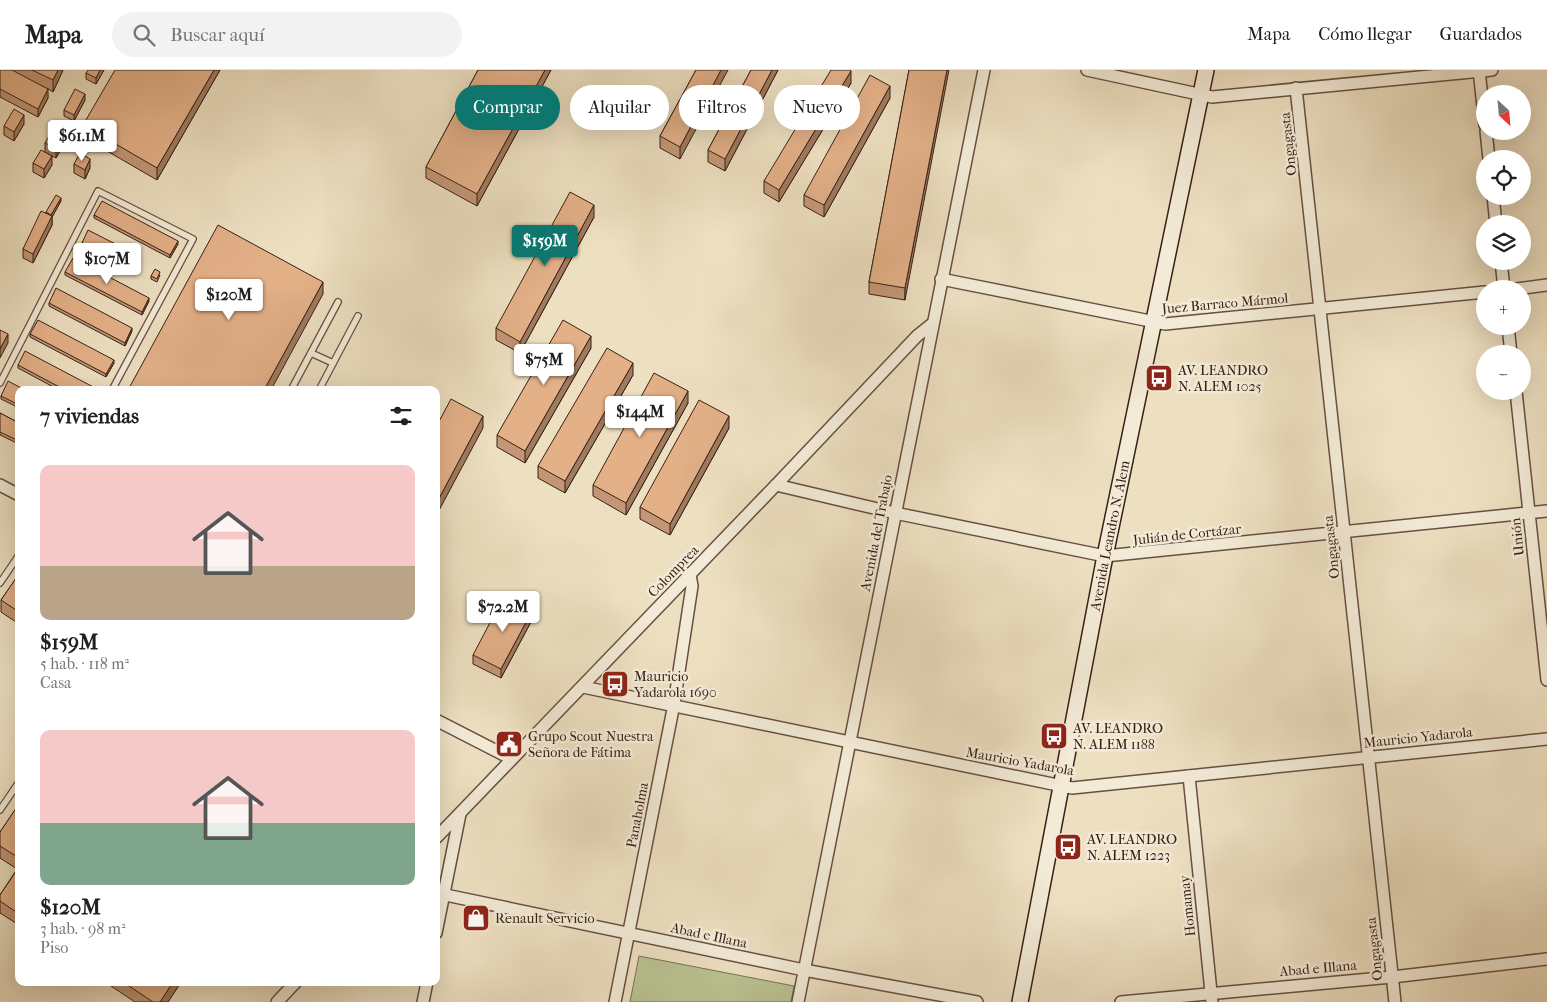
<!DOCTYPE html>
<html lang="es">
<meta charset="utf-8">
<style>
body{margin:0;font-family:"IM FELL French Canon",serif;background:#f2f2f2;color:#202124;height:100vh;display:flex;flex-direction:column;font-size:19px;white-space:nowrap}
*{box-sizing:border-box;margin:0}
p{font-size:16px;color:#757577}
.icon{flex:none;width:28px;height:28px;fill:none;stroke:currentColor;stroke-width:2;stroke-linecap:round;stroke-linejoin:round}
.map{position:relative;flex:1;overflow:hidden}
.details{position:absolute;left:15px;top:316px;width:425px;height:600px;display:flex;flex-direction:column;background:#fff;border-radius:10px;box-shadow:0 5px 20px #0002}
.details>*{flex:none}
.banner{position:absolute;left:455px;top:15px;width:475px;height:45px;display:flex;gap:10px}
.needle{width:32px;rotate:154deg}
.controls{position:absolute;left:1476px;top:15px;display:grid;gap:10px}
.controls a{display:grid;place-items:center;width:55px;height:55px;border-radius:50%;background:#fff;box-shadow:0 5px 20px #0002;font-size:25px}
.price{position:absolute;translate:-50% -42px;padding:0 11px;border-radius:5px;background:#fff;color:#222;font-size:16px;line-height:32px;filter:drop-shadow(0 1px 2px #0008)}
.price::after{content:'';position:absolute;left:50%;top:30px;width:15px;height:11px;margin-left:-8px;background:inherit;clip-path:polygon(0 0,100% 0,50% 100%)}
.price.on{background:#0f766e;color:#fff}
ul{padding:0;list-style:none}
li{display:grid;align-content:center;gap:10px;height:265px;padding:0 25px}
li span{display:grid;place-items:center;height:155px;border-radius:10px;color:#555}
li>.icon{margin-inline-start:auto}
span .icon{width:90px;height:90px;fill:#fffc;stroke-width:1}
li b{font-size:21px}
h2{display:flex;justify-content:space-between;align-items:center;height:60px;padding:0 25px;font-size:21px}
.tag{padding:0 18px;border-radius:22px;background:#fff;box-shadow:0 5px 20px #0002;font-size:18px;line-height:45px}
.tag.on{background:#0f766e;color:#fff}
header{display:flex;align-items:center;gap:30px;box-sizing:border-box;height:70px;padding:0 25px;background:#fff;border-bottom:1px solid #e0e0e0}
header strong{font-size:24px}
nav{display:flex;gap:28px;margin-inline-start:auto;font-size:18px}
.search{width:350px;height:45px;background:#f2f2f2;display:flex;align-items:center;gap:12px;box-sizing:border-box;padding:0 18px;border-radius:28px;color:#757577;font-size:19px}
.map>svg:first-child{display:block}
.green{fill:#bac292;stroke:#7a7154}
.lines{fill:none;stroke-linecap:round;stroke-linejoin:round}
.service-casing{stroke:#665042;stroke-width:8}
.minor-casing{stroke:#665042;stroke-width:14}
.secondary-casing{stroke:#392017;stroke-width:18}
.service{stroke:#f3ebd7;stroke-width:5.5}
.minor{stroke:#f3ebd7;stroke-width:11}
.secondary{stroke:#f3ebd7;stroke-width:15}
.wall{fill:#c39775;stroke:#392017}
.shaded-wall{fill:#9f7b5f;stroke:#392017}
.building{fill:#e3b088;stroke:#392017}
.labels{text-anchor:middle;stroke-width:5;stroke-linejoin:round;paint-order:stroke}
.street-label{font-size:14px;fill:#392017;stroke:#f3ebd7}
.poi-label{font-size:14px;fill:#392017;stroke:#f3ebd7;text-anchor:start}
</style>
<header>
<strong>Mapa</strong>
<div class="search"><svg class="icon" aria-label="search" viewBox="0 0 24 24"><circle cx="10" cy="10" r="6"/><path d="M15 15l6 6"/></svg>Buscar aquí</div>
<nav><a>Mapa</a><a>Cómo llegar</a><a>Guardados</a></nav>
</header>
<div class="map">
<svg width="1547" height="932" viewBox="0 0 1547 932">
<rect width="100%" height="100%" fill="#ede0c1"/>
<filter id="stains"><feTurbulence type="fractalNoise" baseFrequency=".004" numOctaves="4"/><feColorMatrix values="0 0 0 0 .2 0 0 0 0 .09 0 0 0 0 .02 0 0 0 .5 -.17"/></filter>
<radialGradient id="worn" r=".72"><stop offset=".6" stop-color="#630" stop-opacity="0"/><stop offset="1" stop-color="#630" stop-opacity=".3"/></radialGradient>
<polygon class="green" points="639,886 794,916 791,932 630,932"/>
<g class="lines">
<g class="service-casing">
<g id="service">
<polyline points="311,283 333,293"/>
<polyline points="0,313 98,121 193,169 112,320"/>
<polyline points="291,320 338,232"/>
<polyline points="319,320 358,246"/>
<polyline points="0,513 19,485"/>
<polyline points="0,740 19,712"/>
</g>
</g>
<g class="minor-casing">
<g id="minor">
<polyline points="1087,0 1212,27 1492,0"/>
<polyline points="1479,0 1485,55"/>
<polyline points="1296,18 1395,932"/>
<polyline points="1486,61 1489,89"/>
<polyline points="1493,126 1496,154"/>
<polyline points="1501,191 1504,219"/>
<polyline points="941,209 1165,254 1485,222"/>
<polyline points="1516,219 1547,215"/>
<polyline points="1508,256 1511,284"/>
<polyline points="1516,321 1547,610"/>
<polyline points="0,415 19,425"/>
<polyline points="776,415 895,443 1105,486 1547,441"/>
<polyline points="583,617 1072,718 1547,669"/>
<polyline points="436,650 512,689"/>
<polyline points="1189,706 1212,932"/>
<polyline points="436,768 776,415 917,266 932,254"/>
<polyline points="436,823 804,900 977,932"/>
<polyline points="436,863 460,744"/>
<polyline points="277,932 296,912"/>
<polyline points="423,932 427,912"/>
<polyline points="615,932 674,634 692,516 690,505"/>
<polyline points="798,932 984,0"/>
<polyline points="1121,932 1392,907 1547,889"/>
</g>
</g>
<g class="secondary-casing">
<g id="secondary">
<path id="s1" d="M1020,932L1105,486L1206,0"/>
</g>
</g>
<use href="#service" class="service"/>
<use href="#minor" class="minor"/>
<use href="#secondary" class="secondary"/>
</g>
<g class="wall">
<polygon points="0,0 63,0 53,22 47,18 48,28 38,47 0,27"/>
<polygon points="104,0 96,14 86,9 86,3"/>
<polygon points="220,0 157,110 83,67 83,55"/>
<polygon points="478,0 551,0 477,136 426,108 426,97"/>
<polygon points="696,0 680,89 660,78 660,66"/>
<polygon points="751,0 778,0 725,101 708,92 708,80"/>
<polygon points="909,0 905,230 869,224 869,212"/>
<polygon points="851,13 779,132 764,123 764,111"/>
<polygon points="890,28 824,147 804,136 804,125"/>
<polygon points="85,30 74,51 64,46 64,40"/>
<polygon points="24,54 14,71 4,65 4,56"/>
<polygon points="45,73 63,75 56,88 45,82"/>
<polygon points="33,93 52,95 44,108 33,102"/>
<polygon points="74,94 90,98 85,109 74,103"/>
<polygon points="61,131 52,147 52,155 33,193 23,188 23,179 46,142"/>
<polygon points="94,145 178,174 170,188 94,148"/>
<polygon points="594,147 520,283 496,270 496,258"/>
<polygon points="82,173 137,188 131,201 82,176"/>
<polygon points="65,202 149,231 142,245 65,205"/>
<polygon points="160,205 157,212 151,209 151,206"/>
<polygon points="49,233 132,261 125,276 49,236"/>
<polygon points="30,264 114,293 106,307 30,267"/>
<polygon points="591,278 525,393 497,377 497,365"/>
<polygon points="18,295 99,320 59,320 18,298"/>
<polygon points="633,305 565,423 538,408 538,396"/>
<polygon points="19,320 19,338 1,329 1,326"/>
<polygon points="688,333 626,445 593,426 593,415"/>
<polygon points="0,343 19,353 19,374 0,365"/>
<polygon points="729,358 670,465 640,449 640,437"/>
<polygon points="19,504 19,554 1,542 1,530"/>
<polygon points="532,550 501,608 473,594 473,585"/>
<polygon points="19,734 19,855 0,843 0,825 17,799 0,788 0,762"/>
<polygon points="105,912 181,912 168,932 135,932"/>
</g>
<g class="shaded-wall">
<polygon points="58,0 63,0 53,22 53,10"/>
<polygon points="100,0 104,0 96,14 96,8"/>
<polygon points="214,0 220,0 157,110 157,98"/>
<polygon points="545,0 551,0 477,136 477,124"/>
<polygon points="721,0 728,0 680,89 680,77"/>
<polygon points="772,0 778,0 725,101 725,89"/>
<polygon points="947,0 949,0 905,230 905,218"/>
<polygon points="851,1 851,13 779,132 779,120"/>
<polygon points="890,16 890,28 824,147 824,135"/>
<polygon points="48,19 48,28 38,47 38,39"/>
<polygon points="85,24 85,30 74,51 74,45"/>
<polygon points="24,45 24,54 14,71 14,62"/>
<polygon points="63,67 63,75 56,88 56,79"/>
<polygon points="52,86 52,95 44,108 44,99"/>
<polygon points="90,89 90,98 85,109 85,100"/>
<polygon points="61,128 61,131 52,147 52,155 33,193 33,184 51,145"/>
<polygon points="594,135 594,147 520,283 520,272"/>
<polygon points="178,171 178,174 170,188 170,185"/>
<polygon points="137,185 137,188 131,201 131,198"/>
<polygon points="323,212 323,224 271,320 264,320"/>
<polygon points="149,228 149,231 142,245 142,242"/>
<polygon points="132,258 132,261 125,276 125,273"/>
<polygon points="8,264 8,273 0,288 0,279"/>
<polygon points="591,266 591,278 525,393 525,381"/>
<polygon points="114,290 114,293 106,307 106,304"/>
<polygon points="633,293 633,305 565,423 565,411"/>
<polygon points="688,321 688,333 626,445 626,433"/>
<polygon points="483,346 483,358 436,446 436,434"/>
<polygon points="729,346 729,358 670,465 670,454"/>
<polygon points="532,541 532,550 501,608 501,599"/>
<polygon points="173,912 181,912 168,932 160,932"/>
</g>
<g class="building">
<polygon points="0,0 12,0 48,19 38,39 0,19"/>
<polygon points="32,0 58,0 53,10"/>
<polygon points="88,0 100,0 96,8 86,3"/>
<polygon points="115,0 214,0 157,98 83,55"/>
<polygon points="478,0 545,0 477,124 426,97"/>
<polygon points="696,0 721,0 680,77 660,66"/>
<polygon points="751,0 772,0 725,89 708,80"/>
<polygon points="831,0 850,0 851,1 779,120 764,111"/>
<polygon points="909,0 947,0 905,218 869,212"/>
<polygon points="870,5 890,16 824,135 804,125"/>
<polygon points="75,19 85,24 74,45 64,40"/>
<polygon points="14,39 24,45 14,62 4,56"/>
<polygon points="52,60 63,67 56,79 45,73"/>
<polygon points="41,80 52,86 44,99 33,93"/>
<polygon points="80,83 90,89 85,100 74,94"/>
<polygon points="570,122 594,135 520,272 496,258"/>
<polygon points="56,125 61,128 51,145 46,142"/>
<polygon points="102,131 178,171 170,185 94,145"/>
<polygon points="41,141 52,146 33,184 23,179"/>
<polygon points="218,155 323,212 264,320 128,320"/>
<polygon points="88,160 137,185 131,198 82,173"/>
<polygon points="73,188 149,228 142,242 65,202"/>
<polygon points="155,199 160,202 157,209 151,206"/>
<polygon points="56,218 132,258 125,273 49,233"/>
<polygon points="38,250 114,290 106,304 30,264"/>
<polygon points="563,250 591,266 525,381 497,365"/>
<polygon points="0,260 8,264 0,279"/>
<polygon points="607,278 633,293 565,411 538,396"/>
<polygon points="25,281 99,320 65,320 18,295"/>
<polygon points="654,303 688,321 626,433 593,415"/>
<polygon points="8,311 25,320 19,320 19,335 1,326"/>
<polygon points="451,329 483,346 436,434 436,357"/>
<polygon points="699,330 729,346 670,454 640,437"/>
<polygon points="0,343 19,353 19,371 0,362"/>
<polygon points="19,504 19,542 1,530"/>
<polygon points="504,526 532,541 501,599 473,585"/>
<polygon points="19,734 19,788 0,776 0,762"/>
<polygon points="19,797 19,844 0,831 0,825"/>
<polygon points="123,912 173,912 160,932 153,932"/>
</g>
<defs>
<g id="bus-square" transform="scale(1.4375)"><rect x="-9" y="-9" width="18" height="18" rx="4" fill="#8f2418" stroke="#f3ebd7"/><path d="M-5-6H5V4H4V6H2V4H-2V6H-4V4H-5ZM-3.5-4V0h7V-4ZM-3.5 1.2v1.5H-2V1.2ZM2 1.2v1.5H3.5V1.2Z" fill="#fff"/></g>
<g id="civic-square" transform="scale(1.4375)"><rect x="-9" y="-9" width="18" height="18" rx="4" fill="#8f2418" stroke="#f3ebd7"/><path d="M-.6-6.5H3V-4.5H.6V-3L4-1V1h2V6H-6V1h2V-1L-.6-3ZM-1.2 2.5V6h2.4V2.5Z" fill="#fff"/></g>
<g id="shop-square" transform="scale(1.4375)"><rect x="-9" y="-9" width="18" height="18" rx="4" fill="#8f2418" stroke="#f3ebd7"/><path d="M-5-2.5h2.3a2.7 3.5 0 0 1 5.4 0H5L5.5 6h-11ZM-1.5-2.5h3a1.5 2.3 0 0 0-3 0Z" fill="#fff"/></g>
</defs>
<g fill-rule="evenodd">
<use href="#bus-square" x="1159" y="308"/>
<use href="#bus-square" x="615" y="614"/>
<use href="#bus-square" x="1054" y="666"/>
<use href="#civic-square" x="509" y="674"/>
<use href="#bus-square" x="1068" y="777"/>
<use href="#shop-square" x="476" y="848"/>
</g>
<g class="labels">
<g class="street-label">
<text transform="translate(1288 74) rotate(-96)" y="5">Ongagasta</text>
<text transform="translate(1225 233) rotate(-5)" y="5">Juez Barraco Mármol</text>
<text transform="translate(876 463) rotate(-79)" y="5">Avenida del Trabajo</text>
<text transform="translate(1187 464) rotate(-6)" y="5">Julián de Cortázar</text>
<text dy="5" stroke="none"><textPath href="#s1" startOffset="475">Avenida Leandro N. Alem</textPath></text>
<text transform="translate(1517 467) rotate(-96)" y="5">Unión</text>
<text transform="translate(1331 477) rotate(-96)" y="5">Ongagasta</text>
<text transform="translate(673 501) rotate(-46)" y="5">Colomprea</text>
<text transform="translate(1418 667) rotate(-6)" y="5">Mauricio Yadarola</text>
<text transform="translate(1020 691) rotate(10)" y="5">Mauricio Yadarola</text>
<text transform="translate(637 745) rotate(-79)" y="5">Panaholma</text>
<text transform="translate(1187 836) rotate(-96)" y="5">Homamay</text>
<text transform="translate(709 865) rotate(12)" y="5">Abad e Illana</text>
<text transform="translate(1374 879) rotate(-96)" y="5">Ongagasta</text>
<text transform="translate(1318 898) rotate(-5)" y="5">Abad e Illana</text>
</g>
<g class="poi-label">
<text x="1178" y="305">AV. LEANDRO<tspan x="1178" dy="16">N. ALEM 1025</tspan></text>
<text x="634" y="611">Mauricio<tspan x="634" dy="16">Yadarola 1690</tspan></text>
<text x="1073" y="663">AV. LEANDRO<tspan x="1073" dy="16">N. ALEM 1188</tspan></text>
<text x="528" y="671">Grupo Scout Nuestra<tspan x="528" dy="16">Señora de Fátima</tspan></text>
<text x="1087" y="774">AV. LEANDRO<tspan x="1087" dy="16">N. ALEM 1223</tspan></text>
<text x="495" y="853">Renault Servicio</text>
</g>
</g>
<rect width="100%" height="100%" filter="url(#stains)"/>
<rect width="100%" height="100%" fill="url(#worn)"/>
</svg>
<div class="controls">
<a><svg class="needle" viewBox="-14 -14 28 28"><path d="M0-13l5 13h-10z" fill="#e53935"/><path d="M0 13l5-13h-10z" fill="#757577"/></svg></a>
<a><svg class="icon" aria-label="locate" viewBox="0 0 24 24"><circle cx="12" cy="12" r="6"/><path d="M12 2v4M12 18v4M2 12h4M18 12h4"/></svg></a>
<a><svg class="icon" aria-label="layers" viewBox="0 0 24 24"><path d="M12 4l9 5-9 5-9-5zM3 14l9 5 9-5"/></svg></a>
<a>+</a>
<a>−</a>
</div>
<b class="price" style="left:82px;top:92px">$61.1M</b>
<b class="price on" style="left:545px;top:197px">$159M</b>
<b class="price" style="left:107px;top:215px">$107M</b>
<b class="price" style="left:229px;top:251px">$120M</b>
<b class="price" style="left:544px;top:316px">$75M</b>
<b class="price" style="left:640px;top:368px">$144M</b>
<b class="price" style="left:503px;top:563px">$72.2M</b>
<div class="banner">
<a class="tag on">Comprar</a>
<a class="tag">Alquilar</a>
<a class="tag">Filtros</a>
<a class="tag">Nuevo</a>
</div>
<section class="details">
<h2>7 viviendas<svg class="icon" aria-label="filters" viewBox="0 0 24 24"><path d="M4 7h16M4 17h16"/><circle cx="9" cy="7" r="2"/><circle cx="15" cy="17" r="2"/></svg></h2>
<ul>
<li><span style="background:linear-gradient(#f6c9c9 65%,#b9a48a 0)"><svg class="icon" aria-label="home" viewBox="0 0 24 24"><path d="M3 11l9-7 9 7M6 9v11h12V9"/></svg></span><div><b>$159M</b><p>5 hab. · 118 m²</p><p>Casa</p></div></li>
<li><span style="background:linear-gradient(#f6c9c9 60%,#7fa58c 0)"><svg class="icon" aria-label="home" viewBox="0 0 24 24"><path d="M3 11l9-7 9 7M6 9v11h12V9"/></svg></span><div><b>$120M</b><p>3 hab. · 98 m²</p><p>Piso</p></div></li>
</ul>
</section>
</div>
